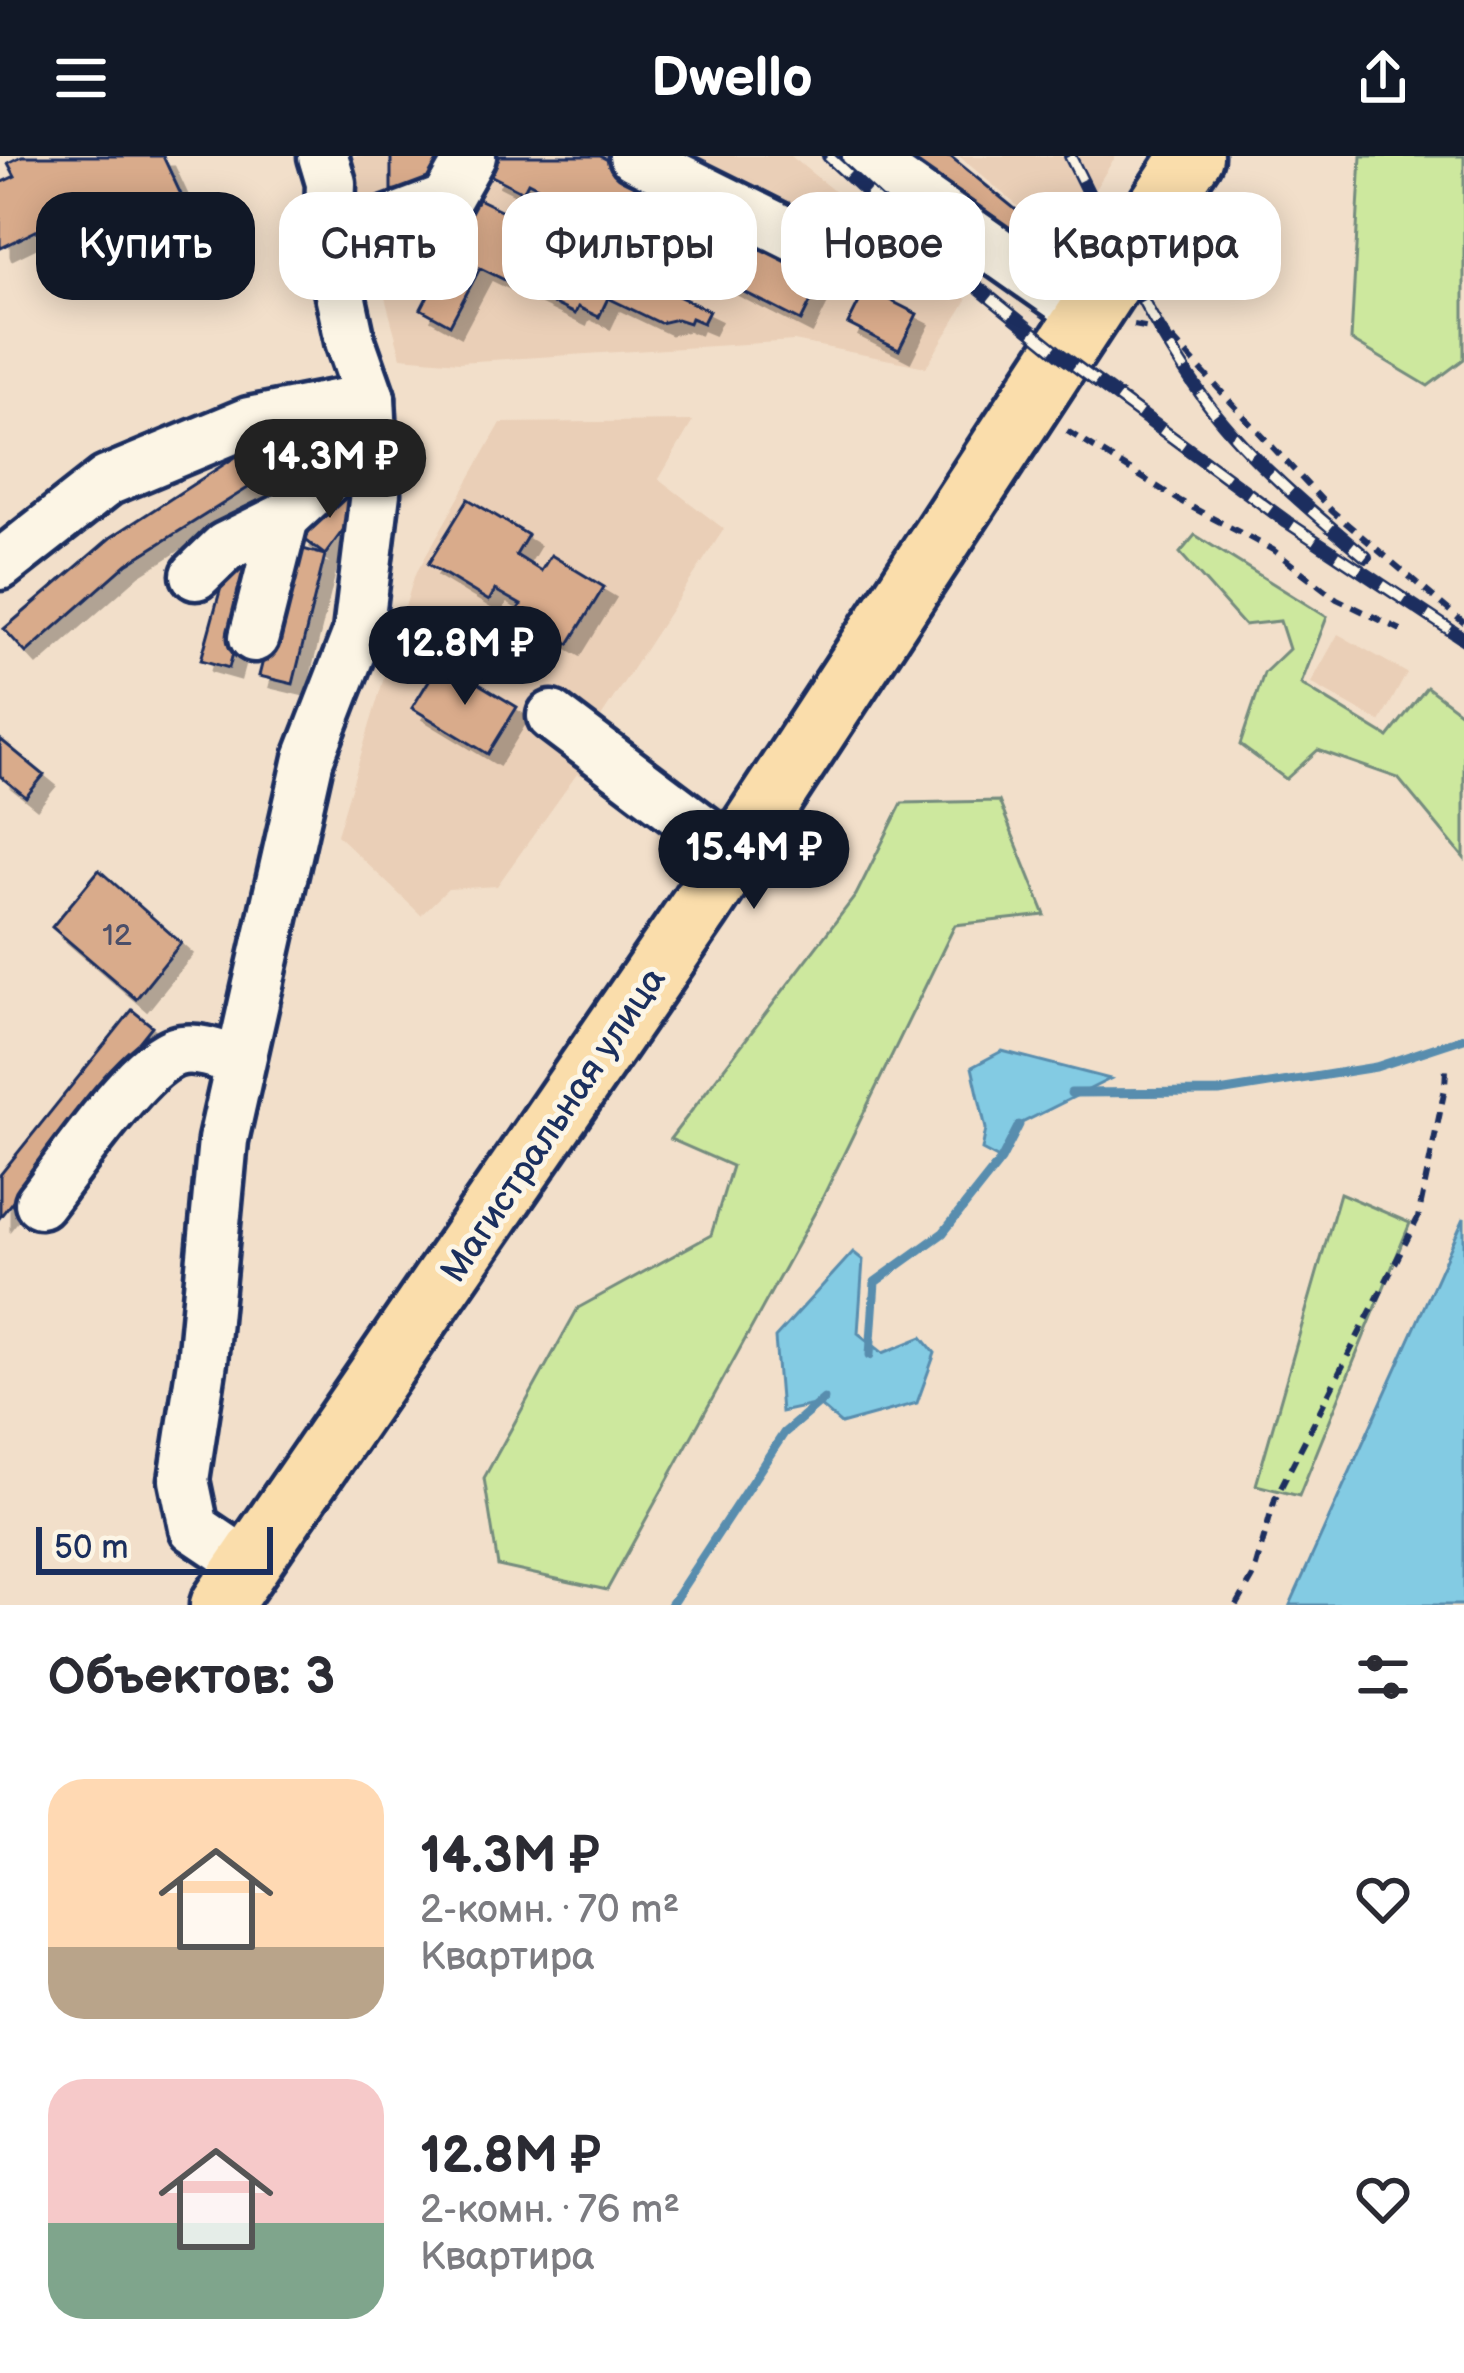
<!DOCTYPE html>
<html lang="ru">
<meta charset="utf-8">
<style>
body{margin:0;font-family:"Balsamiq Sans",sans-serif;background:#f7f7f7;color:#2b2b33;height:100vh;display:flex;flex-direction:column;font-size:45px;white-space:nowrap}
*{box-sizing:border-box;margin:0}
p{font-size:39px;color:#7c7c81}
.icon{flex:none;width:66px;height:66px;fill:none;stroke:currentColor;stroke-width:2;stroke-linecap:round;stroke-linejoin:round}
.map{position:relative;height:1449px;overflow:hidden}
.details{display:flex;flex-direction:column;background:#fff;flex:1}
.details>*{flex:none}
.banner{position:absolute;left:36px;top:36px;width:1392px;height:108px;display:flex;gap:24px}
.scale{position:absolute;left:36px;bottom:30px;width:237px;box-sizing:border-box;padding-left:12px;border:6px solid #1b2f5e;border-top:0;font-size:33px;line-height:42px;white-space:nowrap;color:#1b2f5e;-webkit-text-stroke:9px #fcf5e5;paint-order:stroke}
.price{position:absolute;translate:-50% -102px;padding:0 27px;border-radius:42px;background:#111827;color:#fff;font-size:39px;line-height:78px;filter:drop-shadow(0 3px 6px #0008)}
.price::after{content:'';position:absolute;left:50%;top:72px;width:36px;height:27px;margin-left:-18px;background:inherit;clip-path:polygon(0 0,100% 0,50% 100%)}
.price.current{background:#222;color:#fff}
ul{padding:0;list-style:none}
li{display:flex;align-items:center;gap:36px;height:300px;padding:0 48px}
li span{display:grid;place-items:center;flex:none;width:336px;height:240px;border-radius:36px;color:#555}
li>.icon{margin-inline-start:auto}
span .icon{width:144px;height:144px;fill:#fffc;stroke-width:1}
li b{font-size:51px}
h2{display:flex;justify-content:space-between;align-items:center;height:144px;padding:0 48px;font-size:51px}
.chip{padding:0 42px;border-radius:36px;background:#fff;box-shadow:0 6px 30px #0003;font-size:42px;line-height:108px}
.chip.current{background:#111827;color:#fff}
header{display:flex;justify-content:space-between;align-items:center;height:156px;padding:0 48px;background:#111827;color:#fff;font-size:54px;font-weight:700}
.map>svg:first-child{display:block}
.built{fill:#eacfb7}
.green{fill:#cde89e;stroke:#748c7e;stroke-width:3}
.water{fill:#83cbe3;stroke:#598dae;stroke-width:3}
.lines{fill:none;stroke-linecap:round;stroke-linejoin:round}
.stream{stroke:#598dae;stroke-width:9}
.building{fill:#d9ab8b;stroke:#1b2f5e;stroke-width:3;filter:url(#shadow)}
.minor-casing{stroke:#1b2f5e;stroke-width:57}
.major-casing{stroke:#1b2f5e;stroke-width:69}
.path{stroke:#1b2f5e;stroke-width:6;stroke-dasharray:12 9;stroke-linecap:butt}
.minor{stroke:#fcf5e5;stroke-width:48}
.major{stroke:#faddab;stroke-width:60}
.rail-casing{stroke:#1b2f5e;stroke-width:14}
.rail{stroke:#fcf5e5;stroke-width:9;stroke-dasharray:27;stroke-linecap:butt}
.labels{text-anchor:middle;stroke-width:10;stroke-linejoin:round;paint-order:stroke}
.number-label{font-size:30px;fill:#4a4e69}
.street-label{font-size:36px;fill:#1b2f5e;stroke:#fcf5e5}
</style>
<header><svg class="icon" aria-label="menu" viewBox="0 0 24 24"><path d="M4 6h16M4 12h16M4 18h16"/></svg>Dwello<svg class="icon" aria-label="share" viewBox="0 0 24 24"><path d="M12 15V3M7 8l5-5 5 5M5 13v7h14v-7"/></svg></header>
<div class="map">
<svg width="1464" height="1449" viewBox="0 0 1464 1449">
<defs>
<filter id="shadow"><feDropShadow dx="11" dy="11" stdDeviation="0" flood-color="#0004"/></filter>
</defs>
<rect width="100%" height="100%" fill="#f2dfca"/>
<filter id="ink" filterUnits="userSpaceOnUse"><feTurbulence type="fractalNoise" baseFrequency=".00833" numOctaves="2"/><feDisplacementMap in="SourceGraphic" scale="24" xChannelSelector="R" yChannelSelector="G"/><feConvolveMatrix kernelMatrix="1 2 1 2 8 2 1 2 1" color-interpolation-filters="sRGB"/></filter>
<g filter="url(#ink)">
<g class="built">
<polygon points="347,0 791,0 967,144 926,211 794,185 459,206 401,201"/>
<polygon points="959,0 1116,0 1090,41 1069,94"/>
<polygon points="693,265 659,323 724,373 601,561 627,588 604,627 577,618 497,730 448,733 421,759 337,679 414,421 501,267"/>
<polygon points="1338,478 1407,517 1380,566 1311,527"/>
</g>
<g class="green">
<polygon points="1361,0 1464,0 1464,203 1428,230 1351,184"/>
<polygon points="1195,379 1327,461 1301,528 1388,581 1427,531 1464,559 1464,702 1398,622 1318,594 1286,623 1240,589 1264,517 1289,493 1280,465 1244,469 1180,397"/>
<polygon points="999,645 1045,759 955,769 819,1049 607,1434 498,1410 484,1322 578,1152 711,1079 732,1010 670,983 856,739 902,647"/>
<polygon points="1340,1037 1410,1067 1299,1340 1256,1329"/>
</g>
<g class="water">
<polygon points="1002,895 1110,923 1020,968 1001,1004 982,994 986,973 972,911"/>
<polygon points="1464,1062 1464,1449 1290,1449"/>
<polygon points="853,1096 863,1104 858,1177 883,1197 922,1181 935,1197 917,1247 841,1268 818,1248 781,1256 775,1182"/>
</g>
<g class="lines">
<g class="stream">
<polyline points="1071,937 1219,936 1376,911 1464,882"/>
<polyline points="870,1199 875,1126 943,1077 1001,1004 1019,969"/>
<polyline points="671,1449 784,1277 824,1243"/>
</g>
</g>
<g class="building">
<polygon points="22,0 163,0 184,45 55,106 40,73 1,92 0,89 0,27 15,20 8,7"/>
<polygon points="391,0 451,0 450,35 391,34"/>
<polygon points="500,0 600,0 826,115 801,165 528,26 523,36 490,19"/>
<polygon points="906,0 950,0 1058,88 1041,110"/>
<polygon points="478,43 709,155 703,167 691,162 689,167 677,163 660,167 608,142 599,161 578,151 575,158 480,112 450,169 421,153"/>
<polygon points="866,132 917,158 899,194 848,168"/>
<polygon points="285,269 302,298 127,408 26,497 4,473 110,382"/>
<polygon points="336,331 361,350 325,399 300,380"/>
<polygon points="468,343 528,379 516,399 541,415 551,399 604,431 569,488 516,456 521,449 495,434 489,445 428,408"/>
<polygon points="292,390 325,399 293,528 259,520"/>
<polygon points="229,402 257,410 229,512 201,504"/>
<polygon points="441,505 517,551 488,598 412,552"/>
<polygon points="0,583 44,619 26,641 0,620"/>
<polygon points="99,714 181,787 136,843 52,771"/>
<polygon points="132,854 152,870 0,1061 0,1019"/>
</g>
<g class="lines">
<g class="minor-casing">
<g id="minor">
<polyline points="634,0 815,90"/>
<polyline points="867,0 895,24 1089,160"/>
<polyline points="329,88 446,44 471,0"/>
<polyline points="0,409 107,325 249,266 370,242"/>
<polyline points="196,419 225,391 284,362 331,319 349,308 373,302"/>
<polyline points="254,481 284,362"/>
<polyline points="552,560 735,698"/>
<path d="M40,1047C67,1013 141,900 182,894C200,891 221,900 238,905"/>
<polyline points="249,1409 194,1372 184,1324 202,1206 223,984 309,602 358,476 375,337 370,242 350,185 329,88 331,27 323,0"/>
</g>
</g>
<g class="major-casing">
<polyline id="major" points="221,1449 700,751 1192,0"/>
</g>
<g class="path">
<polyline points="1134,169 1165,175 1332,355 1464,467"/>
<polyline points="1067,275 1182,346 1273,394 1337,443 1401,474"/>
<polyline points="1237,1449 1253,1421 1275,1343 1418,1062 1445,932 1446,912"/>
</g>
<use href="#minor" class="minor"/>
<use href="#major" class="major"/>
<g class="rail-casing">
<g id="rail">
<polyline points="828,0 917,82 1062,200 1287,366 1464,483"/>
<path d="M1070,0C1112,84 1152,172 1208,248C1251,305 1311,355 1366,401"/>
</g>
</g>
<use href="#rail" class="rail"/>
</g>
</g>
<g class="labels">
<g class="number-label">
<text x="117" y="789">12</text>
</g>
<g class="street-label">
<text transform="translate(552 968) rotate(-56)" y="13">Магистральная улица</text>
</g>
</g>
</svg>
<div class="scale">50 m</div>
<b class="price current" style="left:330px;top:365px">14.3M ₽</b>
<b class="price" style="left:465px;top:552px">12.8M ₽</b>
<b class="price" style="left:754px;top:756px">15.4M ₽</b>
<div class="banner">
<a class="chip current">Купить</a>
<a class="chip">Снять</a>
<a class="chip">Фильтры</a>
<a class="chip">Новое</a>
<a class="chip">Квартира</a>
</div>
</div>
<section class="details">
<h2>Объектов: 3<svg class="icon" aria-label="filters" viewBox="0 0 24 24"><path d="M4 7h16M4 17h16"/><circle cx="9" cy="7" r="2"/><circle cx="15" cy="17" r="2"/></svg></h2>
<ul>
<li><span style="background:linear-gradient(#ffd9b3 70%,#b9a48a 0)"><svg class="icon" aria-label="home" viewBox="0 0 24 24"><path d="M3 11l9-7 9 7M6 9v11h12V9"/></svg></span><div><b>14.3M ₽</b><p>2-комн. · 70 m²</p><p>Квартира</p></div><svg class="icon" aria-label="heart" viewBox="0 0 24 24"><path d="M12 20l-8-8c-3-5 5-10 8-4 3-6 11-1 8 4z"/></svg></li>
<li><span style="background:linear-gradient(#f6c9c9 60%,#7fa58c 0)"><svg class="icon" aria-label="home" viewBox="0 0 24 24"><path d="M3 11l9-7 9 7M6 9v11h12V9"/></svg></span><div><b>12.8M ₽</b><p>2-комн. · 76 m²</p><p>Квартира</p></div><svg class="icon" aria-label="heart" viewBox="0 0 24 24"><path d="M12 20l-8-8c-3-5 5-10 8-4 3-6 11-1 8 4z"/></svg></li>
</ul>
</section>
